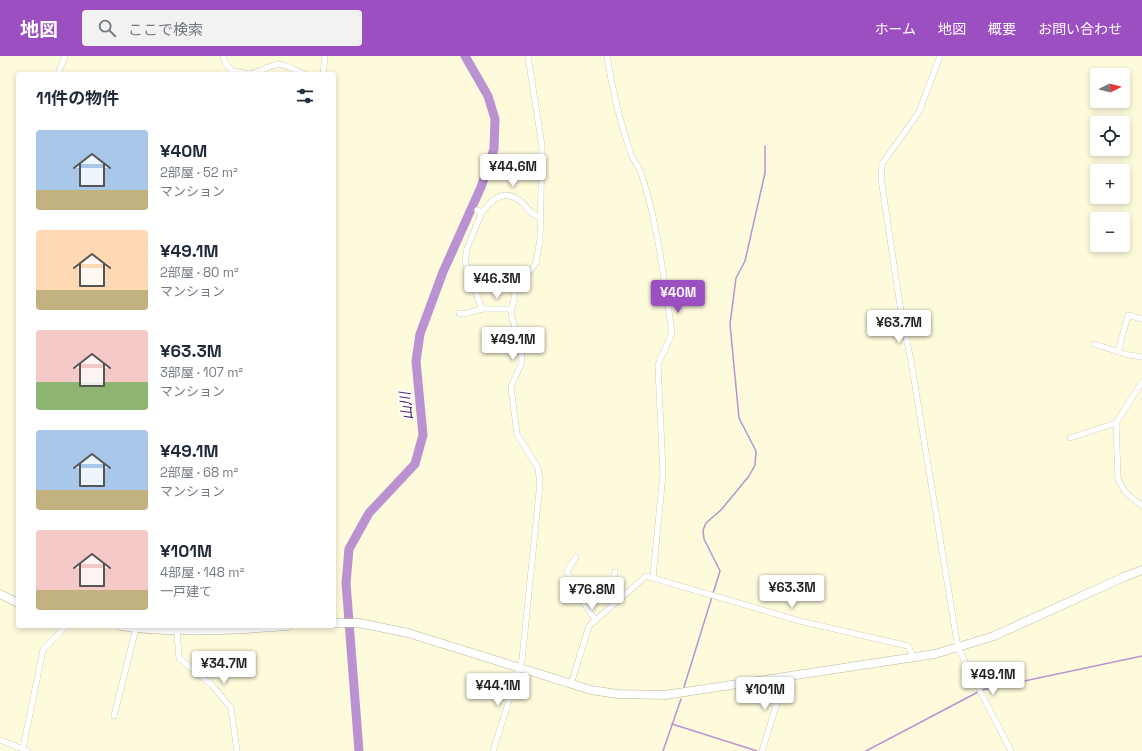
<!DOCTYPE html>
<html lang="ja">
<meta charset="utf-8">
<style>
body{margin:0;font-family:"Space Grotesk","Noto Sans JP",sans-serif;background:#f2f2f3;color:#1f2937;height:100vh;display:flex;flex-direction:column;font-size:15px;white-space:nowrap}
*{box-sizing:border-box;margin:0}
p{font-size:13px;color:#747a83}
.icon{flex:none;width:22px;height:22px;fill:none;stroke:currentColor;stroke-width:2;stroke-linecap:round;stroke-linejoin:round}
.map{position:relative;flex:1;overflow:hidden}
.drawer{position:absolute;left:16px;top:16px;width:320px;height:556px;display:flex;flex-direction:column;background:#fff;border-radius:4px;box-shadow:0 2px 6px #0003}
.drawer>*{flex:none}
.needle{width:26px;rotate:84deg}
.fabs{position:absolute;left:1090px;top:12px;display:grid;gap:8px}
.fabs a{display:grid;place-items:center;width:40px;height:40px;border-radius:4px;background:#fff;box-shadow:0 2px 6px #0003;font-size:20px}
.price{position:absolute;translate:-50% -34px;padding:0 9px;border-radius:4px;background:#fff;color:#222;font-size:13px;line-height:26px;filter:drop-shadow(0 1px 2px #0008)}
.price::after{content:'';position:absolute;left:50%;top:24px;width:12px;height:9px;margin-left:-6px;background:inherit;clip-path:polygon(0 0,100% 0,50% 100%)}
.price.on{background:#9b4fc1;color:#fff}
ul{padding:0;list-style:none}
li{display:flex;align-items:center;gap:12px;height:100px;padding:0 20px}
li span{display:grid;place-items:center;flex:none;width:112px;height:80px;border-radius:4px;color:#555}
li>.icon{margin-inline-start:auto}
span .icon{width:48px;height:48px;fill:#fffc;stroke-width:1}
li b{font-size:17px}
h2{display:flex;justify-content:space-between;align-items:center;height:48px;padding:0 20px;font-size:17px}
header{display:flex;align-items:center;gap:24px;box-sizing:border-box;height:56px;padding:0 20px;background:#9b4fc1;color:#fff}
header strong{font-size:19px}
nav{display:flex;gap:22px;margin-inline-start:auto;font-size:14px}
.search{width:280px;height:36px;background:#f2f2f3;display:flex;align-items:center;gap:10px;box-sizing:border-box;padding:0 14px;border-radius:4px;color:#747a83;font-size:15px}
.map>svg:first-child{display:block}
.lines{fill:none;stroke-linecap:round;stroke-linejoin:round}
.stream{stroke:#ba92d2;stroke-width:1.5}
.river{stroke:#ba92d2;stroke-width:9}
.street-casing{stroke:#bab69a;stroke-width:6}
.secondary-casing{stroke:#bab69a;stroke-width:9}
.street{stroke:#fff;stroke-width:5.5}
.secondary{stroke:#fff;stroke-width:8}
.labels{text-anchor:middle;stroke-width:3.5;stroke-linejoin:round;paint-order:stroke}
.water-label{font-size:14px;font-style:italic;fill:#4c1864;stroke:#fff}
</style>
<header>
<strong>地図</strong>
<div class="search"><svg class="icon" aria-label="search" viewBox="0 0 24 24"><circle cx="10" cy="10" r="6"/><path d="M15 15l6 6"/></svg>ここで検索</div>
<nav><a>ホーム</a><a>地図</a><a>概要</a><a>お問い合わせ</a></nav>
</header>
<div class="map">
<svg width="1142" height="695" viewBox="0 0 1142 695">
<rect width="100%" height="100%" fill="#fefadc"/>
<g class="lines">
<g class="stream">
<polyline points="684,631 720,515 704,483 703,474 706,467 721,454 749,420 755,409 756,395 739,362 730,268 736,222 745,205 765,117 765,90"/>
<polyline points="982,634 1142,600"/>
<polyline points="672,668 757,695"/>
<polyline points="663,695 681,643"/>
<polyline points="866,695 978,636"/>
</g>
<polyline class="river" points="359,695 346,527 349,493 369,457 415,408 423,379 416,305 420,278 443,216 481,131 494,93 495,63 488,40 465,0"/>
<g class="street-casing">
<g id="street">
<polyline points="223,0 225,6 232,15 250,18"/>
<path d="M607,0C612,33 620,66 631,98C634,105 640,112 642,120C658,169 664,225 672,276C669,288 661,298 658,310L663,417L653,521"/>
<polyline points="940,0 919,56 882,108 881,122 901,256 911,305 958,592 1011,695"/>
<polyline points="58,18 65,0"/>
<path d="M250,18C280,9 272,2 304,18"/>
<polyline points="323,18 325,0"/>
<path d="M477,154L482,156C491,144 504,133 519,144C529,151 527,157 541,162"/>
<polyline points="482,253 465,205 467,193 482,156"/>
<polyline points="459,257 463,258 482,253 511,253"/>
<polyline points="1094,288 1129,299 1142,301"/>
<polyline points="1118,296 1128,259 1142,263"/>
<polyline points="1116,367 1118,423 1125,436 1142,450"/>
<polyline points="1070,382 1116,367 1142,326"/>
<polyline points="576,501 567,515 576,535 595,564"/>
<polyline points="612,548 615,516"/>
<polyline points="177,575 179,602 211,628 231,652 237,695"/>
<polyline points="571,628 589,570 646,520 800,565 908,590 914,602"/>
<polyline points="114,660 136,572"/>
<polyline points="0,684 28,695"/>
<polyline points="23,692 43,594 66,570"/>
<polyline points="493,695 522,604 540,427 538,412 517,378 511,331 522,306 521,289 511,259 515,236 536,207 540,183 542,90 528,0"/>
<polyline points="762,695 785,621"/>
</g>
</g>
<g class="secondary-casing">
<g id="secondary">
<polyline points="0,538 18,547"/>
<polyline points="334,567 359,567 408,577 591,634 618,638 665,639 935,598 994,580 1124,521 1142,514"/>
<path d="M121,570C177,578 232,574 288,570"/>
</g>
</g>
<use href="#street" class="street"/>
<use href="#secondary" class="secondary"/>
</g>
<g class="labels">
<g class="water-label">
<text transform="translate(406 350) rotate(-96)" y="5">山川</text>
</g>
</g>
</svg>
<div class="fabs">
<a><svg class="needle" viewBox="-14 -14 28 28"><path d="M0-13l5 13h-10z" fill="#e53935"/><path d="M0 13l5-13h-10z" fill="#747a83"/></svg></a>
<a><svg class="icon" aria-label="locate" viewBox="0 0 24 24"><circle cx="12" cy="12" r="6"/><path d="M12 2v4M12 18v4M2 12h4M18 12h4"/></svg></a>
<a>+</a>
<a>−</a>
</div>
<b class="price" style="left:513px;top:132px">¥44.6M</b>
<b class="price" style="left:497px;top:244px">¥46.3M</b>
<b class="price on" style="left:678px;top:258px">¥40M</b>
<b class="price" style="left:899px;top:288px">¥63.7M</b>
<b class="price" style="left:513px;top:305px">¥49.1M</b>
<b class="price" style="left:792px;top:553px">¥63.3M</b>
<b class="price" style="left:592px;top:555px">¥76.8M</b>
<b class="price" style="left:224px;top:629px">¥34.7M</b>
<b class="price" style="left:993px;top:640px">¥49.1M</b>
<b class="price" style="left:498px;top:651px">¥44.1M</b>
<b class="price" style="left:765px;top:655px">¥101M</b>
<section class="drawer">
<h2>11件の物件<svg class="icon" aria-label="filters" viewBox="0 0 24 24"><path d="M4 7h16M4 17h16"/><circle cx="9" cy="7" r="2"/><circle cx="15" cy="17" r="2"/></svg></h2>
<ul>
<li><span style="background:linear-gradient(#a9c7e8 75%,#c2b280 0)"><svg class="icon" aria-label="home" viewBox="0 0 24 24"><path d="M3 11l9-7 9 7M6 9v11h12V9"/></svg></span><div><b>¥40M</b><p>2部屋 · 52 m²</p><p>マンション</p></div></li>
<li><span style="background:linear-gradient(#ffd9b3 75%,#c2b280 0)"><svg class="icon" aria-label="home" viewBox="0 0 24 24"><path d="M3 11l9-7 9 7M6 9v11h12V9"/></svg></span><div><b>¥49.1M</b><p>2部屋 · 80 m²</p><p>マンション</p></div></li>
<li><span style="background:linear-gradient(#f6c9c9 65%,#8fb573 0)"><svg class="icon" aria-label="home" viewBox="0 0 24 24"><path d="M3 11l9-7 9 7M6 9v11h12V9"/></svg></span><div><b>¥63.3M</b><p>3部屋 · 107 m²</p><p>マンション</p></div></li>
<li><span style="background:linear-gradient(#a9c7e8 75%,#c2b280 0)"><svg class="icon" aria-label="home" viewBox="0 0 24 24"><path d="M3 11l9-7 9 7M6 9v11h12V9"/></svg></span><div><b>¥49.1M</b><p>2部屋 · 68 m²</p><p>マンション</p></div></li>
<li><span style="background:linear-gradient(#f6c9c9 75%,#c2b280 0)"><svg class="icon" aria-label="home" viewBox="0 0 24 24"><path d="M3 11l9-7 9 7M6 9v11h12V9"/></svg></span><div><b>¥101M</b><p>4部屋 · 148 m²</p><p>一戸建て</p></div></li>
</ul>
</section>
</div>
